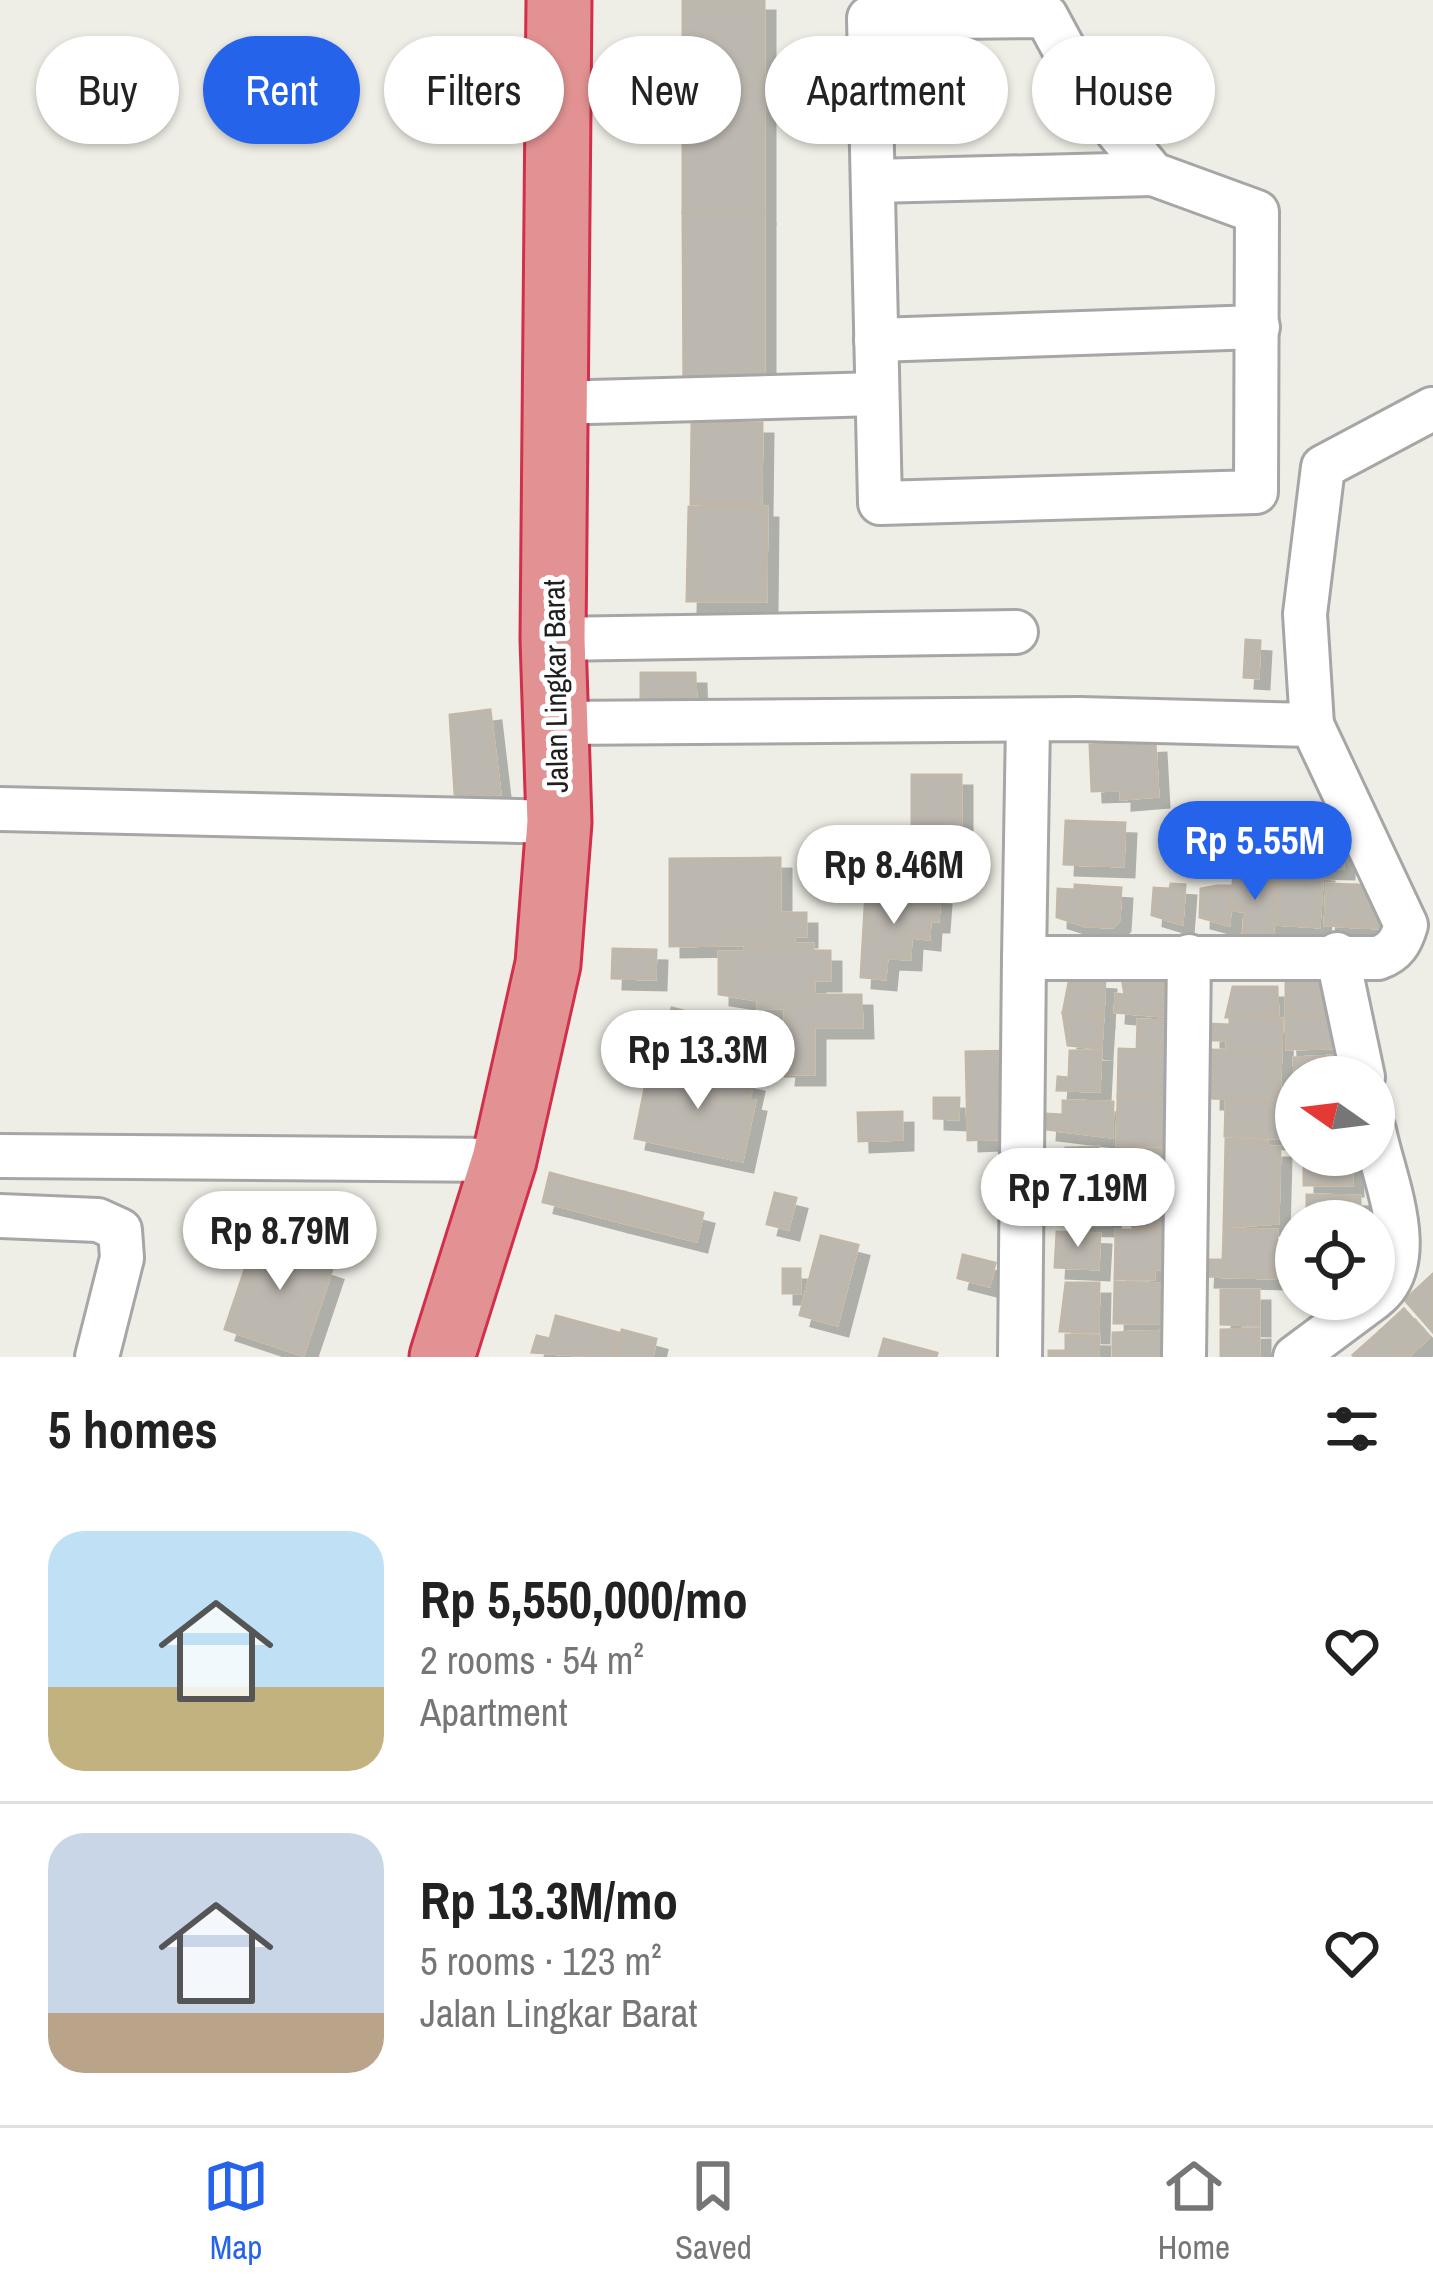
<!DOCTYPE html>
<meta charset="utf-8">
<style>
body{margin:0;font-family:"Archivo Narrow",sans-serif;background:#f2f2f2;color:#222;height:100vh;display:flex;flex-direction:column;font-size:45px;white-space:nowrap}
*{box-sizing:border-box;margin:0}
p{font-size:39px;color:#767676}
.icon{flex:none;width:66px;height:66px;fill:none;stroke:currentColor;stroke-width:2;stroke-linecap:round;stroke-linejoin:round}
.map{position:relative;height:1357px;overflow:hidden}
.drawer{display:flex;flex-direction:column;background:#fff;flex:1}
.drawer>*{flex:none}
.top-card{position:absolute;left:36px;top:36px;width:1362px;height:108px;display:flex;gap:24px}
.needle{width:78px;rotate:284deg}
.tools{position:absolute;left:1275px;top:1056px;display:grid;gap:24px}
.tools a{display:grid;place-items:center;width:120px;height:120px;border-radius:50%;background:#fff;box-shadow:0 3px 9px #0004;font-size:60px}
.price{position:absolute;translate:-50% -102px;padding:0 27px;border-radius:42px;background:#fff;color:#222;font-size:39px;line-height:78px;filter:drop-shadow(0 3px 6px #0008)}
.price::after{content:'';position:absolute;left:50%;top:72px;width:36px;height:27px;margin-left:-18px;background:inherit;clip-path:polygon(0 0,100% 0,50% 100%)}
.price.on{background:#2563eb;color:#fff}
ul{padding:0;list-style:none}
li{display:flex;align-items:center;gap:36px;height:300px;padding:0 48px}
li+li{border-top:3px solid #e0e0e0}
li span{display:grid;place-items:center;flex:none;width:336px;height:240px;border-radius:36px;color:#555}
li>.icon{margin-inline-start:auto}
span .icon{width:144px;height:144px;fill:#fffc;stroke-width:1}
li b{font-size:51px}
h2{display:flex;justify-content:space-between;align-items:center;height:144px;padding:0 48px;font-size:51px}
.chip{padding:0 42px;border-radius:54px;background:#fff;box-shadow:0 3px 9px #0004;font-size:42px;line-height:108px}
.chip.on{background:#2563eb;color:#fff}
.dock{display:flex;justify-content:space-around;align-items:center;height:168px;border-top:3px solid #e0e0e0;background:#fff;font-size:33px;color:#767676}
.dock a{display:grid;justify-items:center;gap:6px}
.dock .on{color:#2563eb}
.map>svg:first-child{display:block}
.building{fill:#bcb7af;stroke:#c0b7a9;stroke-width:3;filter:url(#shadow)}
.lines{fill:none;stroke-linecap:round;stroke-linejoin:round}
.minor-casing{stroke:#a6a6a6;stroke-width:48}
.highway-casing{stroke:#d22f4a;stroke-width:69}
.minor{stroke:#fff;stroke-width:42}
.highway{stroke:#e29293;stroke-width:63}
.labels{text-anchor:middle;stroke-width:10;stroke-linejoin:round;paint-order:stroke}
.street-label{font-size:30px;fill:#1f1f1f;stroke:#fff}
</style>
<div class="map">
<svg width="1433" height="1357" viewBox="0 0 1433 1357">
<defs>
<filter id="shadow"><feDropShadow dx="11" dy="11" stdDeviation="0" flood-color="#0004"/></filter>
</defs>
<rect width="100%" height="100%" fill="#efeee6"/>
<g class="building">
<rect x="683" y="0" width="81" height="213"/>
<polygon points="683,213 764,213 764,403 684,403"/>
<polygon points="692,423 762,423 761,505 691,504"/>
<polygon points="689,507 767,507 766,601 687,601"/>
<polygon points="1246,640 1260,641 1258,678 1244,677"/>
<polygon points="641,673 695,673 696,706 641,707"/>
<polygon points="490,710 500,794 460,798 455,794 450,715"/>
<polygon points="1155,742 1158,796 1121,799 1121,790 1092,791 1090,745"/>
<polygon points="912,775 961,775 961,858 912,859"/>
<polygon points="1248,815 1262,831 1245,846 1231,829"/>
<polygon points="1269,820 1344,821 1343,868 1267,866"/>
<polygon points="1066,821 1125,823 1123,866 1064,864"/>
<polygon points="780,858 780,913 806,913 806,936 794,936 794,944 670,946 670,859"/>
<polygon points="1280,868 1323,871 1319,927 1275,924"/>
<polygon points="1234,871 1277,874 1272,941 1243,939 1245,911 1231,910"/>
<polygon points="1171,884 1185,885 1182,924 1152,915 1154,888 1170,889"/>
<polygon points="1327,884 1356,885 1355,927 1325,925"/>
<polygon points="1075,885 1089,886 1086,926 1057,917 1058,889 1075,890"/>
<polygon points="1356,885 1384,886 1383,928 1355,927"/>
<polygon points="1089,886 1121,888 1119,920 1113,927 1086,926"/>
<polygon points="1217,886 1232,886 1229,925 1200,917 1201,889"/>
<polygon points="866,890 940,894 938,921 930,921 929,939 911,937 910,959 887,958 885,979 861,977"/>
<polygon points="813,944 813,951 830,951 830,980 814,980 814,995 861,995 862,1027 814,1027 814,1074 785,1074 786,1065 774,1065 775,1043 785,1043 785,1008 758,1008 758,1000 719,994 719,952 745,952 745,945"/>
<polygon points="613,949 656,950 655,979 612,978"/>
<polygon points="1120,968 1163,971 1165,1016 1115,1012 1116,994 1125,995"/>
<polygon points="1329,975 1329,1016 1286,1016 1286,976"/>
<polygon points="1070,977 1105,979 1103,1016 1063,1013"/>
<polygon points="1233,987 1277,987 1278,1017 1226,1017"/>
<polygon points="672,1008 695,1014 684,1055 662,1049"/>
<polygon points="1063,1013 1103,1016 1101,1048 1068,1045"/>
<polygon points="1331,1015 1331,1048 1287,1049 1286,1016"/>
<polygon points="1230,1018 1282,1019 1281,1052 1227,1050 1227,1040 1210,1040 1210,1024 1230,1025"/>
<polygon points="1138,1020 1167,1021 1167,1051 1137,1050"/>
<polygon points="1119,1049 1176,1051 1167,1097 1118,1096"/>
<polygon points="1211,1050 1281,1052 1279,1100 1210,1098"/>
<polygon points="1012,1051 1014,1138 968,1140 966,1052"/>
<polygon points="1070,1051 1101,1051 1099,1091 1057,1090 1058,1077 1069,1078"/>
<polygon points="683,1056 705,1061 703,1070 753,1081 749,1100 755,1101 742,1161 635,1138 647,1078 677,1085"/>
<polygon points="1334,1056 1336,1077 1296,1077 1296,1095 1294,1058"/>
<polygon points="1118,1096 1179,1098 1178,1146 1117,1145"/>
<polygon points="934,1098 959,1098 958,1119 934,1118"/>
<polygon points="1226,1100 1280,1102 1280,1138 1225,1136"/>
<polygon points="1063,1101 1113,1102 1112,1137 1046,1129 1047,1114 1063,1115"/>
<polygon points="902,1112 902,1139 859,1141 858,1113"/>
<polygon points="1226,1139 1267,1141 1268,1147 1280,1147 1278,1223 1224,1227"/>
<polygon points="1098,1147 1098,1166 1112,1165 1112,1180 1067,1181 1066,1148"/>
<polygon points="1123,1148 1168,1150 1167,1185 1122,1183"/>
<polygon points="1304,1155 1351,1155 1352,1185 1304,1185"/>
<polygon points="550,1173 572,1179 564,1207 543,1202"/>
<polygon points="572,1179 624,1192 617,1221 564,1207"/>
<polygon points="1061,1186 1110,1188 1109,1225 1060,1224"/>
<polygon points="1130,1188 1165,1188 1165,1228 1135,1227 1135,1218 1122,1217 1122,1195 1130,1195"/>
<polygon points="624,1192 703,1213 696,1241 617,1221"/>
<polygon points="775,1193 796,1198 788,1229 767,1224"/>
<polygon points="1307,1195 1360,1196 1360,1221 1307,1221"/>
<polygon points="1224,1229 1277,1230 1275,1278 1204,1276 1205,1260 1223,1260"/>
<polygon points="1116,1230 1172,1231 1172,1269 1154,1269 1154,1279 1115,1279"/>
<polygon points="272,1231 322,1248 316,1264 332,1269 303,1355 225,1329 254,1243 266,1247"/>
<polygon points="1057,1232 1100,1234 1098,1269 1055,1267"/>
<polygon points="821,1236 858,1245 837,1325 800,1315"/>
<polygon points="1296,1236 1296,1295 1291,1296 1287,1237"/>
<polygon points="963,1255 995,1263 989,1286 958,1278"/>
<rect x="783" y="1269" width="17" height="24"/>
<polygon points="1433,1274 1433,1332 1405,1300"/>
<polygon points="1115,1282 1161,1284 1160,1323 1114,1323"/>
<polygon points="1066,1283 1099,1283 1098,1332 1060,1331"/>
<polygon points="1221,1290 1259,1290 1259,1325 1221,1324"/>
<polygon points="1404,1309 1429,1337 1407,1357 1380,1331"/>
<polygon points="556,1316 619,1333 612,1357 532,1352 537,1336 550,1339"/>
<polygon points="1259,1329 1259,1357 1221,1357 1221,1330"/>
<polygon points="622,1330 656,1339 652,1357 615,1357"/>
<polygon points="1171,1331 1172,1357 1113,1357 1113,1333"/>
<polygon points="1380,1331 1403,1357 1355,1357 1353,1355"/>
<polygon points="1066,1335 1099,1336 1098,1357 1049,1357 1049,1351 1066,1351"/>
<polygon points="884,1339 937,1353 936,1357 879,1357"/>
</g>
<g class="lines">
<g class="minor-casing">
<g id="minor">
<polygon points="1046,16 1092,101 1153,174 1257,212 1256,492 880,503 869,18"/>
<polyline points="873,181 1153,174"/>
<polyline points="876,340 1258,327"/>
<polyline points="553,403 877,394"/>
<polyline points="553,639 1016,632"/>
<polyline points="557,723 1080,719 1312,725 1305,614 1323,467 1432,409"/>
<polyline points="0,809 559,822"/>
<polyline points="1337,954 1363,1077"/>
<polyline points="1024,958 1028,724"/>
<path d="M1374,1130C1384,1180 1422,1262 1374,1298"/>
<polyline points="0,1156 504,1160"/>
<polyline points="0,1216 98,1220 120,1230 122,1258 97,1357"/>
<path d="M1020,1357L1024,958H1378C1395,952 1401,942 1406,925L1312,725"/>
<polyline points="1184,1357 1189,956"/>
<polyline points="1295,1357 1373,1299"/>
</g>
</g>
<g class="highway-casing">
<polyline id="highway" points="442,1357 504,1160 548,964 559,822 553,639 559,0"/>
</g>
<use href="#minor" class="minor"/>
<use href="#highway" class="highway"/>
</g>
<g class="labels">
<g class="street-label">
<text transform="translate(556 686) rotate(-91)" y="10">Jalan Lingkar Barat</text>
</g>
</g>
</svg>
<div class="tools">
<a><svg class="needle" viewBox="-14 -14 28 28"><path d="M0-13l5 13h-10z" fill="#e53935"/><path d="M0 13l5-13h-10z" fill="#767676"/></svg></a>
<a><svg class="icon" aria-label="locate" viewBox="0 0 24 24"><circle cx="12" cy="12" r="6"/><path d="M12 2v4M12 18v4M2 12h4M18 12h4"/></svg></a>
</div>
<b class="price on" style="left:1255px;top:903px">Rp 5.55M</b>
<b class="price" style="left:894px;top:927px">Rp 8.46M</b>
<b class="price" style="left:698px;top:1112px">Rp 13.3M</b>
<b class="price" style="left:1078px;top:1250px">Rp 7.19M</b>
<b class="price" style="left:280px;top:1293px">Rp 8.79M</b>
<div class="top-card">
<a class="chip">Buy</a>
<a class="chip on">Rent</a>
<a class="chip">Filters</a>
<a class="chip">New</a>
<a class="chip">Apartment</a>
<a class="chip">House</a>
</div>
</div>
<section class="drawer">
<h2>5 homes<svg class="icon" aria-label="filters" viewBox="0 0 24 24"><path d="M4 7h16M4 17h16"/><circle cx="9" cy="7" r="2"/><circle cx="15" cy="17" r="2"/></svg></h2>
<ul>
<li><span style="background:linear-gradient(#bfe0f5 65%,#c2b280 0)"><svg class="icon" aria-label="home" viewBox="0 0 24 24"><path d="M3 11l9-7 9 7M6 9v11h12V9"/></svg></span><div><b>Rp 5,550,000/mo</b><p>2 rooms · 54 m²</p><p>Apartment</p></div><svg class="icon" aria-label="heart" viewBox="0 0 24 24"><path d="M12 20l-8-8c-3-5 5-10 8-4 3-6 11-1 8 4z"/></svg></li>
<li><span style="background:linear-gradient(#c9d6e8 75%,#b9a48a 0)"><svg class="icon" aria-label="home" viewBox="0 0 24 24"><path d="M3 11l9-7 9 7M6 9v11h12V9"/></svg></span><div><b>Rp 13.3M/mo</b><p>5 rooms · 123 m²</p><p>Jalan Lingkar Barat</p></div><svg class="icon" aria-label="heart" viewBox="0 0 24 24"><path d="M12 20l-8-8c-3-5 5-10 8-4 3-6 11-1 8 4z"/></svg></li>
</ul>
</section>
<nav class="dock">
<a class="on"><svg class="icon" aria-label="map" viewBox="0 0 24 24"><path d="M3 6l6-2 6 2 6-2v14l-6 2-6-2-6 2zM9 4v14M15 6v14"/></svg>Map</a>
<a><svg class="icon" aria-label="saved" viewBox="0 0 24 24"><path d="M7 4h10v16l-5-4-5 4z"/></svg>Saved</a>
<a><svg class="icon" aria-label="home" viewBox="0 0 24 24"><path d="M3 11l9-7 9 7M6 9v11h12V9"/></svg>Home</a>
</nav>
